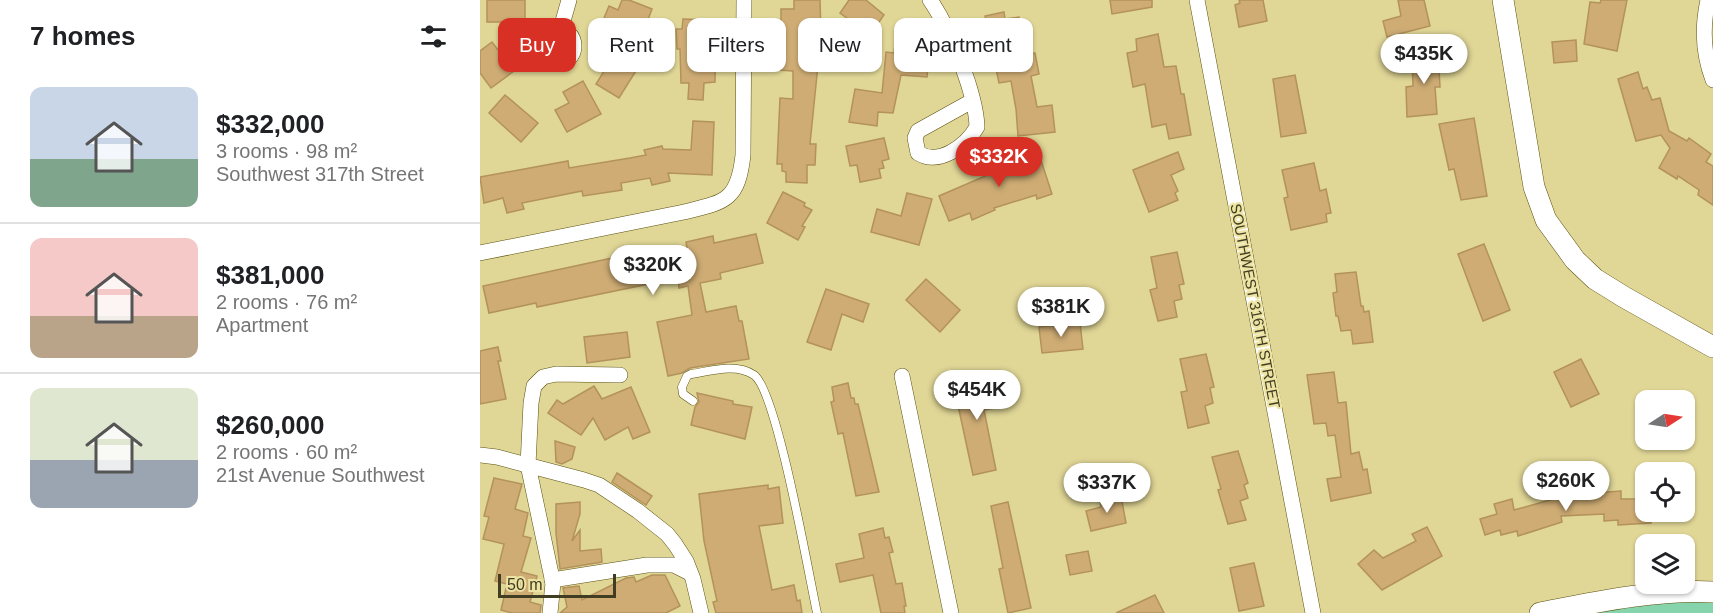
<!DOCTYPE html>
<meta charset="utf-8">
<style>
body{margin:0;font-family:Arial,sans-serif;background:#f6f6f6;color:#202124;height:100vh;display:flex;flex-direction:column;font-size:22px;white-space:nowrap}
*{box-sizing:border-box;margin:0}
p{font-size:20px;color:#757577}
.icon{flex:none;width:33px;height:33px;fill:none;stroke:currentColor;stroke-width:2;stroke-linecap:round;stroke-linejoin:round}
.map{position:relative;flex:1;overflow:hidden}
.sheet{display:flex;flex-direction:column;background:#fff;width:480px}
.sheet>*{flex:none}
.hud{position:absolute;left:18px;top:18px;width:570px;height:54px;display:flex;gap:12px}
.needle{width:39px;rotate:78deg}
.tools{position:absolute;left:1155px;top:390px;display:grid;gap:12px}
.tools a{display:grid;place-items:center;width:60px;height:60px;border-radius:12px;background:#fff;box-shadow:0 2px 4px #0004;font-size:30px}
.scale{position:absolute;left:18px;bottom:15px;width:118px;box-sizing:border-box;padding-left:6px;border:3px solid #413d23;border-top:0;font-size:16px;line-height:21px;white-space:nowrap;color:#413d23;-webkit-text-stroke:4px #ede3a3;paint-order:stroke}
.price{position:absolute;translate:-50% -51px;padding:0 14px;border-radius:21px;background:#fff;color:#222;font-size:20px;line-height:39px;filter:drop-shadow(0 2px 3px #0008)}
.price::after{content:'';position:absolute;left:50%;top:36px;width:18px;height:14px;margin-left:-9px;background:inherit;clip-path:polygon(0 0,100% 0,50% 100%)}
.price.selected{background:#d93025;color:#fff}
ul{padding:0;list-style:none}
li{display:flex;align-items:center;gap:18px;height:150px;padding:0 30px}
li+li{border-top:2px solid #e0e0e0}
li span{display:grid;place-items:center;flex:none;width:168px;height:120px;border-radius:12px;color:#555}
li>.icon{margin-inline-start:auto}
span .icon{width:72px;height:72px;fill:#fffc;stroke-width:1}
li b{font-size:26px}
h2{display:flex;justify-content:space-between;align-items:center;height:72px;padding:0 30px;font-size:26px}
.tag{padding:0 21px;border-radius:12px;background:#fff;box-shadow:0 2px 4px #0004;font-size:21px;line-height:54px}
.tag.selected{background:#d93025;color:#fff}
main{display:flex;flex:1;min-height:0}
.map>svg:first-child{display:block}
.green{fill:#86d4ab}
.building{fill:#ceac74;stroke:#b3925b;stroke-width:1.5}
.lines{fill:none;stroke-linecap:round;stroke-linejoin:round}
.service-casing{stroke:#5b510f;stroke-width:9}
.minor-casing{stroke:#5b510f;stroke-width:16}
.secondary-casing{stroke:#5b510f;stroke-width:22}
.service{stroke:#fff;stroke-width:8}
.minor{stroke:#fff;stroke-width:15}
.secondary{stroke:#fff;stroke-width:21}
.labels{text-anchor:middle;stroke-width:4.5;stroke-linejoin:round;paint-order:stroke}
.street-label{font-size:15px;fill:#413d23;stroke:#ede3a3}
</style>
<main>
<section class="sheet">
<h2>7 homes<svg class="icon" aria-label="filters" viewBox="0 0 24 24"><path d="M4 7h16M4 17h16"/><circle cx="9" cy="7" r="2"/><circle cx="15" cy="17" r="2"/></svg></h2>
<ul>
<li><span style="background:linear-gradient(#c9d6e8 60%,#7fa58c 0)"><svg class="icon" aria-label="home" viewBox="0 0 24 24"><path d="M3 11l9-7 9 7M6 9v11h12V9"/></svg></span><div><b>$332,000</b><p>3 rooms · 98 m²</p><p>Southwest 317th Street</p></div></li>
<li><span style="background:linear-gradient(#f6c9c9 65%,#b9a48a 0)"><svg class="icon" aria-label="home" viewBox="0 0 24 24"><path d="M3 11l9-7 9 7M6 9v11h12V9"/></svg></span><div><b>$381,000</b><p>2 rooms · 76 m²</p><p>Apartment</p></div></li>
<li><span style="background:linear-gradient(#dfe7d0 60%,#9aa5b1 0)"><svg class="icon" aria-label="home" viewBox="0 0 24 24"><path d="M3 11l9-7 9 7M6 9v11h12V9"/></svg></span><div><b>$260,000</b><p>2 rooms · 60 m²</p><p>21st Avenue Southwest</p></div></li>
</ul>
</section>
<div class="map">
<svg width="1233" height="613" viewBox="0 0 1233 613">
<rect width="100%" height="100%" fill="#e0d696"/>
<polygon class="green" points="1233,592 1233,613 1060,613"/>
<g class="building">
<rect x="7" y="0" width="38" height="22"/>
<polygon points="142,0 149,0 172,9 152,62 159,66 139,98 116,84 144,39 119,30 129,6 138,10"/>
<polygon points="314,0 340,0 341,35 330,144 336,144 335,165 327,165 327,183 306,182 306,172 302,171 302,164 297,164 300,98 313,99 313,71 298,70 299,48 301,48 301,9 314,9"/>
<polygon points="369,0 386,0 404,15 390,35 360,13"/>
<polygon points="630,0 672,0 672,7 632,14"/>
<polygon points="759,0 783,0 787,21 759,27 755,5 760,3"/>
<polygon points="918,0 944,0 950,26 907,37 903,21 921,16"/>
<polygon points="1121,0 1147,0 1137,51 1104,44 1110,2 1120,3"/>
<polygon points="524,12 525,19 539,17 546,54 555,53 559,74 551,76 557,107 572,105 575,132 538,136 536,109 531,81 519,83 505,16"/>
<polygon points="203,19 228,20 229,24 236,24 235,82 224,83 223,100 208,99 209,83 201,83 200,49 197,49 196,29 202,29"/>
<polygon points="416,34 440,35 439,49 442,50 442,54 449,55 447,77 421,75 413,113 398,112 397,126 369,122 375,89 402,93 406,52 414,53"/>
<polygon points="678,34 684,67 696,66 701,94 704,94 711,135 689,139 686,124 672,127 665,84 653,87 647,53 657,51 656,39"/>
<polygon points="1096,40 1097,61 1074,63 1072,42"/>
<polygon points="12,42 34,71 11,88 0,73 0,51"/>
<polygon points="958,52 960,87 955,87 957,114 927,117 926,87 933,86 932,54"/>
<polygon points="1158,72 1163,89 1167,87 1172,100 1180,98 1189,131 1207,141 1209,138 1231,154 1226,162 1233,166 1233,205 1218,195 1219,190 1198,176 1197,179 1179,168 1190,148 1181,135 1156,141 1138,79"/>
<polygon points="815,75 826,133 801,137 793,79"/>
<polygon points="103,81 121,114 87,132 75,110 89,103 83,92"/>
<polygon points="25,95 58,123 41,142 9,113"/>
<polygon points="994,118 1007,196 981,200 974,169 969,170 959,124"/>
<polygon points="213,121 234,122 232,175 188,173 190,181 172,185 170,178 141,183 142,190 103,196 102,191 42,203 44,209 27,213 23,198 4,203 0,177 88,161 89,168 150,158 166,155 164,150 182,146 183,149 211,150"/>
<polygon points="404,138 409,159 402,161 404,168 399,169 401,178 380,182 377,165 370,166 366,146"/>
<polygon points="558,151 572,194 557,199 556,195 514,208 515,210 492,220 490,213 469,221 459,196 510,174 507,168"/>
<polygon points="698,152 704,169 691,175 698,191 695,193 698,200 669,212 653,170"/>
<polygon points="834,163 840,191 846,189 851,213 846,214 847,222 811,230 804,198 808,197 802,170"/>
<polygon points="303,192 325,203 324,206 332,210 322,226 325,227 318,240 287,223"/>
<polygon points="427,193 452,199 439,245 391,232 397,209 421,216"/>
<polygon points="276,234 283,263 240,273 241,279 220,283 226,312 256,306 259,321 262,321 269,359 210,368 202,373 188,376 177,322 212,315 208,286 199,288 198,278 57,307 56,303 9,313 3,286 137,257 138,261 183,252 185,259 208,254 206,242 233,236 234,243"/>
<polygon points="1004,244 1030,310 1003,321 978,254"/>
<polygon points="697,252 704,284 699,285 702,299 694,301 697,317 678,321 670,290 677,288 671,257"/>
<polygon points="876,272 881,306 883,306 884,312 889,311 893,342 873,344 871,330 861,331 858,316 856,316 853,293 857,292 855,274"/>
<polygon points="446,279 480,310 460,332 426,300"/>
<polygon points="346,289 389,304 383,322 362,314 351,350 327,342"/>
<polygon points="600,323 603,349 562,353 559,327"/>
<polygon points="147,332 150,357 107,363 104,337"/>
<polygon points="18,347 21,361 18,361 26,399 0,404 0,351"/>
<polygon points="726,354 734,387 730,388 733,403 725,406 729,423 708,428 701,392 707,391 700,359"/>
<polygon points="1101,359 1119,394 1091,407 1074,372"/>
<polygon points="854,372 858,403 866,402 871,454 879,452 883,470 887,469 891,493 851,501 847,479 861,477 855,435 848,436 846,423 834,424 827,375"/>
<polygon points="510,375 516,408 504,410 516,470 493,475 473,382"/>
<polygon points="368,383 371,398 374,398 375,404 378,404 399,492 376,496 363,433 358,434 351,402 354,401 352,387"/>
<polygon points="114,386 122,399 151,387 170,432 153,439 148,427 125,440 113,418 101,435 68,413 77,400 83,404"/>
<polygon points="217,393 253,401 253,404 272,407 265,439 211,425 215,407 219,402"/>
<polygon points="75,441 95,447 92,459 82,464 76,462"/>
<polygon points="758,451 768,483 764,485 768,498 760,501 766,520 748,524 738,490 741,489 732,457"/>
<polygon points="137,473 172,496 166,505 132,482"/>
<polygon points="14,478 42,484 35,509 48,513 43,536 51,538 41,572 57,576 50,602 61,605 60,613 32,613 21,610 27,584 15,581 24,544 3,539 9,517 4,516"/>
<polygon points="288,485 288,489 299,487 303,523 279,526 292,590 314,585 317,601 320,600 322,613 236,613 233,602 237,601 224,541 219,494"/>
<polygon points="1113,489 1113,493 1141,491 1141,499 1166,499 1166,512 1171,512 1171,523 1138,525 1138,520 1124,521 1124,514 1081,516 1082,522 1038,536 1037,531 1021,535 1020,530 1005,535 1000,519 1017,514 1014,504 1032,499 1034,510 1088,495 1088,490"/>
<polygon points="641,496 646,523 611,531 606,511 621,507 620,500"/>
<polygon points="100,502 100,514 92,541 100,530 100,551 121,549 122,562 80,569 76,533 76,504"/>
<polygon points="528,502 551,608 528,613 519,569 523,568 511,506"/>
<polygon points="947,527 962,556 902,590 878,564 894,550 903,558 936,541 932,534"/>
<polygon points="403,528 405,538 409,537 413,552 409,553 416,584 422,583 426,606 424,606 425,613 401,613 393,575 360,582 356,564 384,558 379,534"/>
<polygon points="608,551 612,571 590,575 586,555"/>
<polygon points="774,563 784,606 759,611 750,568"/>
<polygon points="172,575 185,575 200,606 186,613 80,613 87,607 83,588 99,586 102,600 146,578 154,577 156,582"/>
<polygon points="675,595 684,613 636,613"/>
</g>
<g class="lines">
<g class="service-casing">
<path id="service" d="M213,401L203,394L202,387L207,376L211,374C231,371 256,363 274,375C297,391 329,576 337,613"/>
</g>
<g class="minor-casing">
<g id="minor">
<path d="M450,0C469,27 496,93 497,127C486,146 459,166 438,153L435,138L438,131L492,101"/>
<polyline points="717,0 833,613"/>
<path d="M1228,0C1222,27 1223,54 1233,80"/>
<circle cx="76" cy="46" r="18"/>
<polyline points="81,28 89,0"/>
<path d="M0,253L204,212C245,202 258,201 263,155L264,0"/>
<polyline points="422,376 471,613"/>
<polyline points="0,455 17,457 104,480 119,485 158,511 187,534 195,544 206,561 213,579 221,613"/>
<polyline points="72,580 167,565 194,565 210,573"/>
<polyline points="70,613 73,583 48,465 51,403 54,386 63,377 76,374 140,375"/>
</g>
</g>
<g class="secondary-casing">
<g id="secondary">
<polyline points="1023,0 1054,187 1066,220 1095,260 1115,279 1144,297 1233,347"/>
<path d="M1060,613C1116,602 1176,589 1233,592"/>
</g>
</g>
<use href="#service" class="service"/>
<use href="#minor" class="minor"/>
<use href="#secondary" class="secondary"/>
</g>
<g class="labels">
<g class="street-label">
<text transform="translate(775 306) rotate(79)" y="5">SOUTHWEST 316TH STREET</text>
</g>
</g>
</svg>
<div class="tools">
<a><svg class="needle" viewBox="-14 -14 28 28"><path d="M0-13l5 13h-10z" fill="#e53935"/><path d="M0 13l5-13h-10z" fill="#757577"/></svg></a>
<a><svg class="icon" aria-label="locate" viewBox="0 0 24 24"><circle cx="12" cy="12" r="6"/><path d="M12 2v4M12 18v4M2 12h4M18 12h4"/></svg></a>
<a><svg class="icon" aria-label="layers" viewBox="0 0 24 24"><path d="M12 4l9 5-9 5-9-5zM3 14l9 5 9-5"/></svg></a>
</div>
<div class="scale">50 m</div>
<b class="price" style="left:944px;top:85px">$435K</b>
<b class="price selected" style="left:519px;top:188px">$332K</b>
<b class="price" style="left:173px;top:296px">$320K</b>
<b class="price" style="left:581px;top:338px">$381K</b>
<b class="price" style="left:497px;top:421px">$454K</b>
<b class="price" style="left:1086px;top:512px">$260K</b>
<b class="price" style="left:627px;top:514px">$337K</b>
<div class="hud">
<a class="tag selected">Buy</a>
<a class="tag">Rent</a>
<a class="tag">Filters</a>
<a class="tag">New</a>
<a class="tag">Apartment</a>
</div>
</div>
</main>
